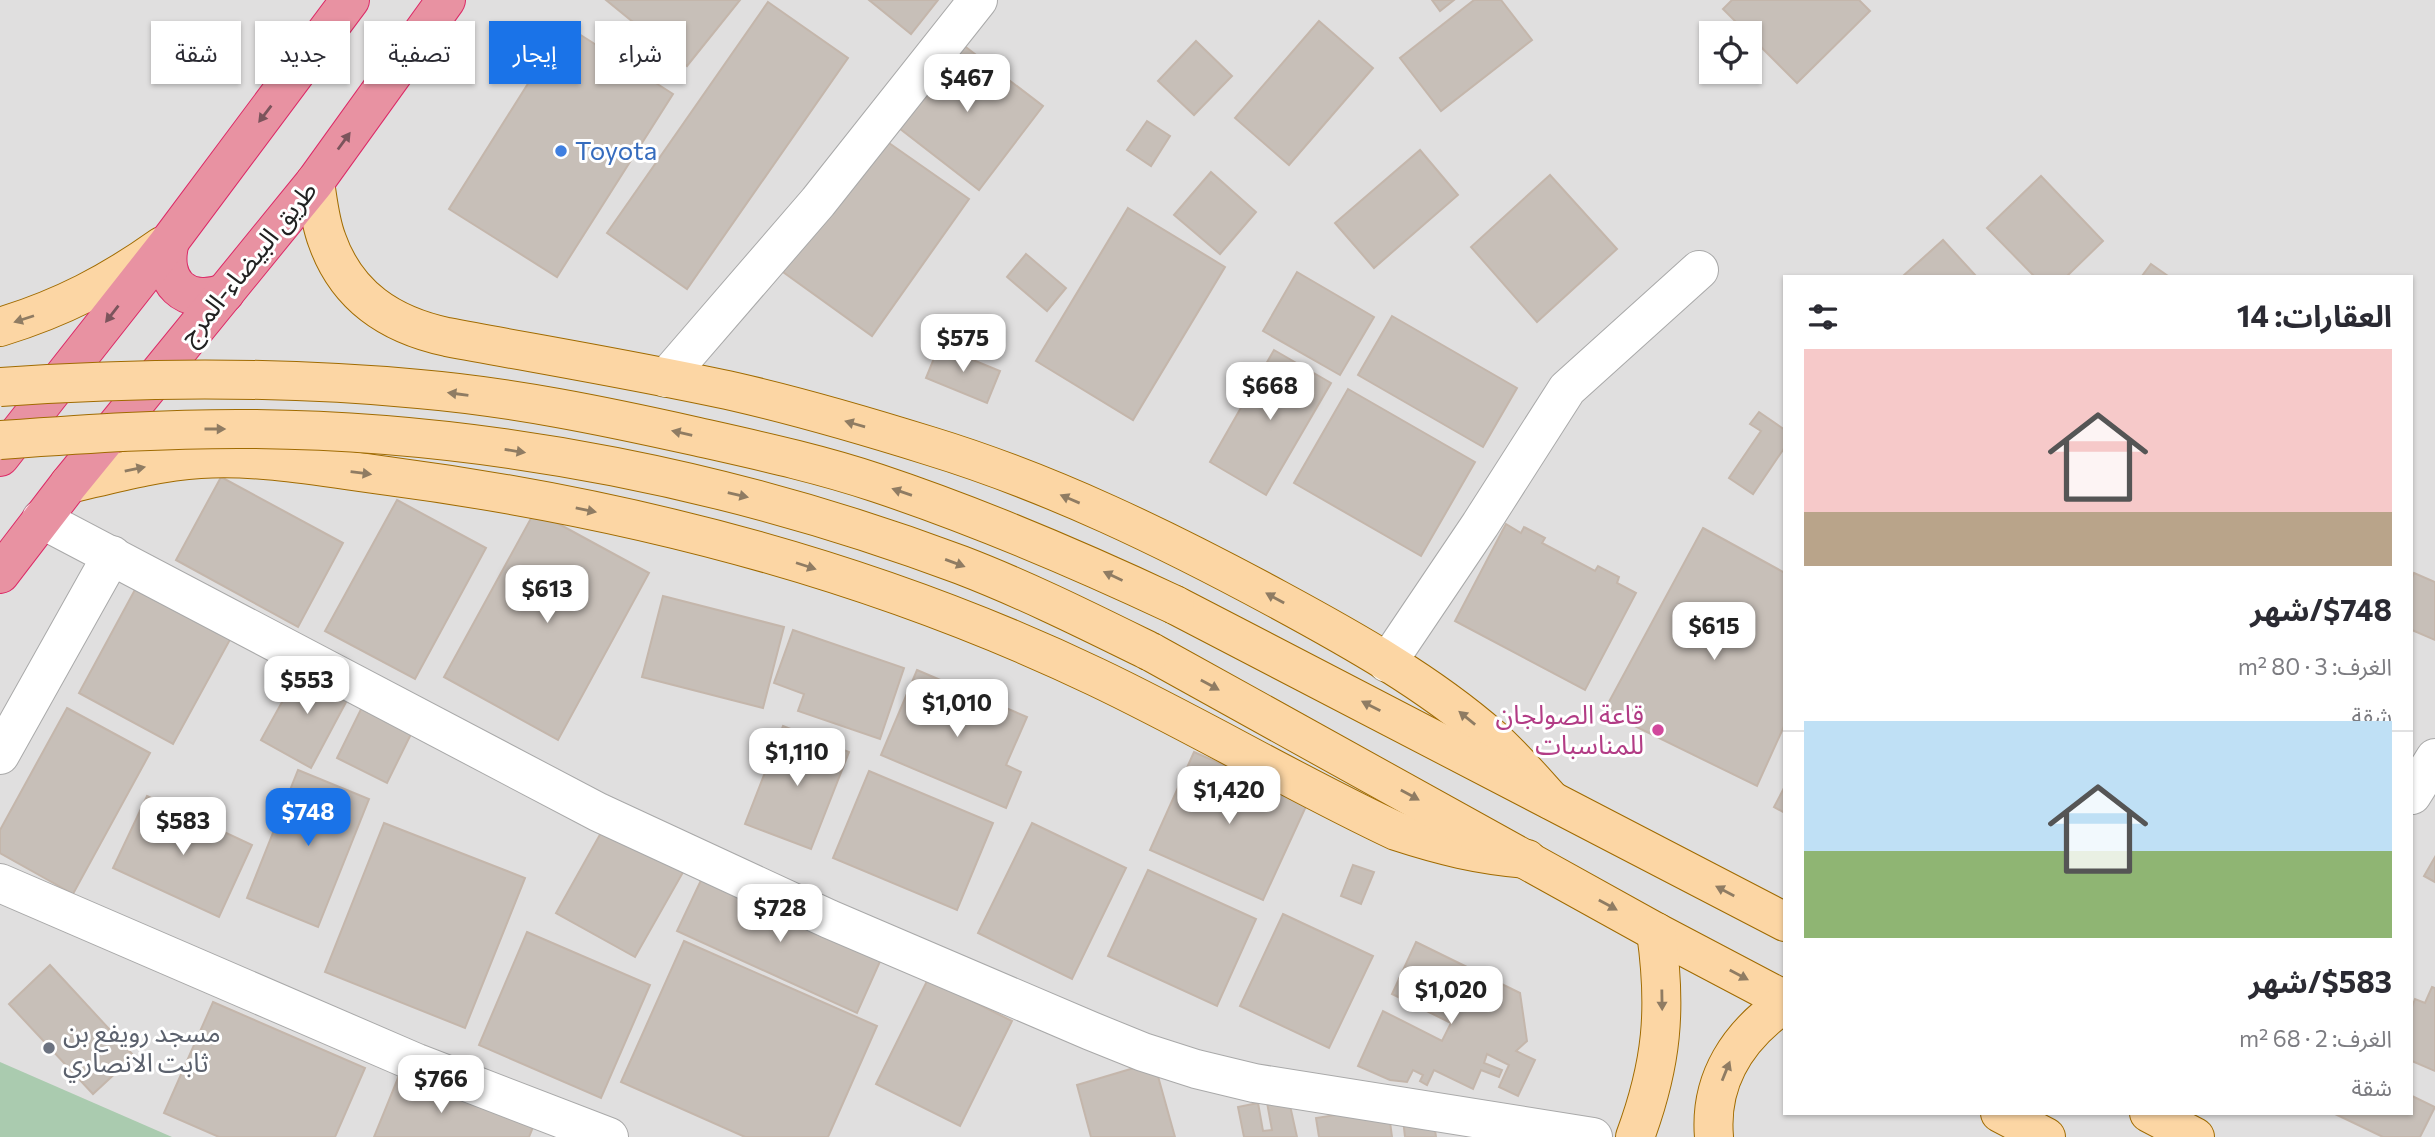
<!DOCTYPE html>
<html lang="ar">
<meta charset="utf-8">
<style>
body{margin:0;font-family:Commissioner,"Noto Sans Arabic",sans-serif;background:#f7f7f7;color:#2b2b33;direction:rtl;height:100vh;display:flex;flex-direction:column;font-size:26px;white-space:nowrap}
*{box-sizing:border-box;margin:0}
p{font-size:23px;color:#7c7c81}
.icon{flex:none;width:38px;height:38px;fill:none;stroke:currentColor;stroke-width:2;stroke-linecap:round;stroke-linejoin:round}
.map{position:relative;flex:1;overflow:hidden;direction:ltr}
.drawer{position:absolute;left:1783px;top:275px;width:630px;height:840px;display:flex;flex-direction:column;background:#fff;border-radius:0px;box-shadow:0 2px 5px #0004;direction:rtl}
.drawer>*{flex:none}
.top-card{position:absolute;left:21px;top:21px;width:665px;height:63px;direction:rtl;display:flex;gap:14px}
.controls{position:absolute;left:1699px;top:21px;display:grid;gap:14px}
.controls a{display:grid;place-items:center;width:63px;height:63px;border-radius:0px;background:#fff;box-shadow:0 2px 5px #0004;font-size:35px}
.price{position:absolute;translate:-50% -60px;padding:0 16px;border-radius:14px;background:#fff;color:#222;font-size:23px;line-height:46px;filter:drop-shadow(0 2px 4px #0008)}
.price::after{content:'';position:absolute;left:50%;top:42px;width:21px;height:16px;margin-left:-10px;background:inherit;clip-path:polygon(0 0,100% 0,50% 100%)}
.price.selected{background:#1a73e8;color:#fff}
ul{padding:0;list-style:none}
li{display:grid;align-content:center;gap:14px;height:371px;padding:0 21px}
li+li{border-top:2px solid #e1e1e2}
li span{display:grid;place-items:center;height:217px;border-radius:0px;color:#555}
li>.icon{margin-inline-start:auto}
span .icon{width:126px;height:126px;fill:#fffc;stroke-width:1}
li b{font-size:30px}
h2{display:flex;justify-content:space-between;align-items:center;height:84px;padding:0 21px;font-size:30px}
.chip{padding:0 24px;border-radius:0px;background:#fff;box-shadow:0 2px 5px #0004;font-size:24px;line-height:63px}
.chip.selected{background:#1a73e8;color:#fff}
.map>svg:first-child{display:block}
.residential{fill:#e0dfdf;fill-rule:evenodd}
.cemetery{fill:#aacbaf}
.building{fill:#c7bfb8;stroke:#c4b6ab;stroke-width:2}
.lines{fill:none;stroke-linecap:round;stroke-linejoin:round}
.minor-casing{stroke:#a9a9a9;stroke-width:40}
.major-casing{stroke:#a06b00;stroke-width:40}
.highway-casing{stroke:#dc2a67;stroke-width:40}
.minor{stroke:#fff;stroke-width:38}
.major{stroke:#fcd6a4;stroke-width:38}
.highway{stroke:#e892a2;stroke-width:38}
.major-bridge-casing{stroke:#a06b00;stroke-width:40;stroke-linecap:butt}
.major-bridge{stroke:#fcd6a4;stroke-width:38}
.oneway{fill:#7b545c}
.oneway2{fill:#8f7c63}
.shop-dot{fill:#3f7fe0;stroke:#fff;stroke-width:2.5}
.hotel-dot{fill:#d1479c;stroke:#fff;stroke-width:2.5}
.worship-dot{fill:#6b7280;stroke:#fff;stroke-width:2.5}
.labels{text-anchor:middle;stroke-width:6;stroke-linejoin:round;paint-order:stroke}
.shop-label{font-size:26px;fill:#366cbe;stroke:#fff;text-anchor:start}
.street-label{font-size:26px;fill:#222;stroke:#fff}
.hotel-label{font-size:26px;fill:#b23c85;stroke:#fff;text-anchor:end}
.worship-label{font-size:26px;fill:#5b616d;stroke:#fff;text-anchor:start}
</style>
<div class="map">
<svg width="2435" height="1137" viewBox="0 0 2435 1137">
<rect width="100%" height="100%" fill="#f2efe9"/>
<path class="residential" d="M0,0H2435V1137H0ZM1712,33H1750V72H1712ZM1785,276H2412V1113H1785Z"/>
<polygon class="cemetery" points="0,1062 172,1137 0,1137"/>
<g class="building">
<polygon points="606,0 740,0 687,66"/>
<polygon points="869,0 938,0 911,34"/>
<polygon points="1432,0 1454,0 1440,11"/>
<polygon points="1474,0 1501,0 1532,40 1441,111 1400,58"/>
<polygon points="1732,0 1859,0 1870,11 1797,83 1750,36 1750,33 1747,33 1723,9"/>
<polygon points="768,2 848,58 687,289 607,233"/>
<polygon points="1319,21 1373,68 1289,165 1235,118"/>
<polygon points="565,25 673,94 557,277 449,209"/>
<polygon points="954,38 1043,106 979,190 890,121"/>
<polygon points="1196,41 1232,76 1194,115 1158,81"/>
<polygon points="1147,121 1170,136 1151,166 1127,150"/>
<polygon points="879,136 969,199 872,336 783,272"/>
<polygon points="1420,150 1458,195 1374,268 1335,223"/>
<polygon points="1211,172 1256,212 1220,254 1174,215"/>
<polygon points="1550,175 1617,249 1537,322 1471,247"/>
<polygon points="2041,176 2103,241 2067,276 2034,276 1987,228"/>
<polygon points="1128,208 1225,267 1133,420 1036,361"/>
<polygon points="1943,240 1976,276 1903,276"/>
<polygon points="1026,254 1066,288 1047,311 1007,277"/>
<polygon points="2151,264 2168,276 2142,276"/>
<polygon points="1297,272 1374,317 1340,375 1263,331"/>
<polygon points="1392,316 1517,388 1483,447 1358,375"/>
<polygon points="939,346 1000,371 987,403 926,378"/>
<polygon points="1274,350 1331,383 1266,495 1210,462"/>
<polygon points="1348,389 1475,462 1421,556 1294,483"/>
<polygon points="1759,412 1785,430 1785,447 1753,494 1729,478 1761,431 1750,424"/>
<polygon points="221,477 343,543 298,627 176,560"/>
<polygon points="397,500 486,548 415,679 325,631"/>
<polygon points="535,511 649,573 558,740 444,677"/>
<polygon points="1506,524 1521,533 1524,527 1545,538 1542,543 1595,571 1598,566 1619,577 1617,583 1636,593 1585,690 1455,621"/>
<polygon points="1703,528 1785,573 1785,724 1757,786 1604,711"/>
<polygon points="144,573 238,625 173,744 79,693"/>
<polygon points="2414,573 2435,582 2435,640 2412,630 2412,578"/>
<polygon points="663,596 784,627 763,708 642,677"/>
<polygon points="793,630 904,668 880,739 798,711 804,694 774,683"/>
<polygon points="303,664 352,691 311,768 261,740"/>
<polygon points="917,670 1027,717 1006,765 1021,772 1006,808 881,755"/>
<polygon points="366,699 416,724 387,783 337,758"/>
<polygon points="67,708 150,753 73,894 0,853 0,830"/>
<polygon points="783,726 849,752 811,849 745,824"/>
<polygon points="1194,752 1308,802 1263,900 1150,850"/>
<polygon points="298,770 369,799 318,927 247,898"/>
<polygon points="869,771 993,823 957,910 833,858"/>
<polygon points="1785,786 1785,813 1774,807"/>
<polygon points="147,796 252,845 219,917 113,868"/>
<polygon points="607,822 686,867 635,957 556,913"/>
<polygon points="384,823 525,878 465,1028 325,972"/>
<polygon points="1032,823 1126,868 1072,979 978,933"/>
<polygon points="2435,857 2435,882 2424,876"/>
<polygon points="1353,865 1374,872 1361,904 1341,896"/>
<polygon points="1148,870 1256,919 1217,1006 1108,956"/>
<polygon points="703,876 882,957 857,1013 677,931"/>
<polygon points="1283,914 1373,956 1329,1048 1240,1006"/>
<polygon points="527,932 650,985 601,1098 479,1045"/>
<polygon points="684,941 877,1026 828,1137 745,1137 621,1082"/>
<polygon points="1416,942 1520,993 1527,1041 1516,1051 1535,1060 1518,1096 1499,1087 1509,1065 1487,1054 1484,1063 1502,1070 1499,1077 1481,1070 1473,1089 1434,1070 1427,1085 1420,1081 1423,1075 1413,1070 1407,1082 1390,1080 1358,1066 1383,1011 1442,1041 1451,1023 1392,994"/>
<polygon points="50,965 134,1056 93,1094 9,1004"/>
<polygon points="928,979 1012,1021 960,1126 876,1084"/>
<polygon points="2432,987 2435,988 2435,1071 2412,1061 2412,1007 2415,999 2425,1003"/>
<polygon points="213,1002 365,1068 335,1137 219,1137 164,1113"/>
<polygon points="1154,1062 1175,1137 1091,1137 1077,1085"/>
<polygon points="400,1073 533,1127 529,1137 374,1137"/>
<polygon points="1287,1092 1297,1137 1244,1137 1238,1107 1258,1103 1263,1131 1272,1130 1266,1097"/>
<polygon points="2412,1096 2435,1107 2420,1137 2383,1137 2333,1113 2412,1113"/>
<polygon points="1388,1107 1392,1137 1319,1137 1316,1118"/>
<polygon points="1433,1116 1436,1137 1405,1137 1403,1119"/>
</g>
<g class="lines">
<g class="minor-casing">
<g id="minor">
<polyline points="666,378 818,202 978,0"/>
<polyline points="41,519 598,812 829,919 1091,1031 1143,1052 1196,1069 1254,1083 1593,1137"/>
<polyline points="1387,663 1480,525 1567,389 1699,270"/>
<polyline points="0,755 112,555"/>
<polyline points="2412,795 2435,758"/>
<polyline points="0,883 417,1063 609,1137"/>
</g>
</g>
<g class="major-casing">
<g id="major">
<path d="M315,182C318,201 320,222 327,240C347,297 391,325 447,337C543,355 640,371 736,392C801,407 866,426 930,446C1051,483 1166,539 1277,599C1351,639 1428,682 1492,738C1513,757 1532,779 1551,800"/>
<path d="M0,327C62,308 110,283 162,246"/>
<path d="M69,484C112,474 155,462 200,459C262,455 327,468 388,476C631,508 874,571 1096,677C1197,725 1294,783 1396,831C1442,846 1479,855 1527,859"/>
<polyline points="1175,605 1785,922"/>
<polyline points="1151,652 1656,932 1785,1000"/>
<polyline points="2000,1113 2046,1137"/>
<polyline points="2149,1113 2195,1137"/>
<path d="M1635,1137C1662,1064 1667,1010 1656,932"/>
<path d="M1714,1137C1709,1079 1739,1035 1785,1003"/>
</g>
</g>
<g class="highway-casing">
<g id="highway">
<path d="M170,241C159,282 185,307 225,293"/>
<polyline points="0,457 170,241 350,0"/>
<polyline points="0,574 69,484 315,182 446,0"/>
</g>
</g>
<use href="#minor" class="minor"/>
<use href="#major" class="major"/>
<use href="#highway" class="highway"/>
<g class="major-bridge-casing">
<g id="major-bridge">
<path d="M0,387C139,377 280,376 419,389C512,397 604,416 694,436C756,450 817,463 877,483C979,517 1077,559 1175,605"/>
<path d="M0,440C85,434 170,428 256,429C495,432 737,481 961,565C1026,590 1088,621 1151,652"/>
</g>
</g>
<use href="#major-bridge" class="major-bridge"/>
</g>
<defs><path id="oneway-solid" d="M-6-.8H1V-3.2L6.5 0L1 3.2V.8H-6Z" transform="scale(1.75)"/></defs>
<g class="oneway">
<use href="#oneway-solid" transform="translate(265 114) rotate(127)"/>
<use href="#oneway-solid" transform="translate(344 141) rotate(-54)"/>
<use href="#oneway-solid" transform="translate(112 314) rotate(128)"/>
</g>
<g class="oneway2">
<use href="#oneway-solid" transform="translate(24 319) rotate(162)"/>
<use href="#oneway-solid" transform="translate(458 394) rotate(-172)"/>
<use href="#oneway-solid" transform="translate(855 424) rotate(-164)"/>
<use href="#oneway-solid" transform="translate(215 429)"/>
<use href="#oneway-solid" transform="translate(682 433) rotate(-167)"/>
<use href="#oneway-solid" transform="translate(515 451) rotate(9)"/>
<use href="#oneway-solid" transform="translate(135 469) rotate(-12)"/>
<use href="#oneway-solid" transform="translate(361 473) rotate(7)"/>
<use href="#oneway-solid" transform="translate(902 492) rotate(-161)"/>
<use href="#oneway-solid" transform="translate(738 495) rotate(13)"/>
<use href="#oneway-solid" transform="translate(1070 499) rotate(-157)"/>
<use href="#oneway-solid" transform="translate(586 510) rotate(12)"/>
<use href="#oneway-solid" transform="translate(955 563) rotate(20)"/>
<use href="#oneway-solid" transform="translate(806 566) rotate(18)"/>
<use href="#oneway-solid" transform="translate(1113 576) rotate(-155)"/>
<use href="#oneway-solid" transform="translate(1275 598) rotate(-151)"/>
<use href="#oneway-solid" transform="translate(1210 685) rotate(29)"/>
<use href="#oneway-solid" transform="translate(1371 706) rotate(-153)"/>
<use href="#oneway-solid" transform="translate(1467 718) rotate(-141)"/>
<use href="#oneway-solid" transform="translate(1410 795) rotate(29)"/>
<use href="#oneway-solid" transform="translate(1725 891) rotate(-152)"/>
<use href="#oneway-solid" transform="translate(1608 905) rotate(29)"/>
<use href="#oneway-solid" transform="translate(1739 975) rotate(28)"/>
<use href="#oneway-solid" transform="translate(1662 1000) rotate(89)"/>
<use href="#oneway-solid" transform="translate(1726 1071) rotate(-68)"/>
</g>
<circle class="shop-dot" cx="561" cy="151" r="7"/>
<circle class="hotel-dot" cx="1658" cy="730" r="7"/>
<circle class="worship-dot" cx="49" cy="1048" r="7"/>
<g class="labels">
<g class="shop-label">
<text x="575" y="160">Toyota</text>
</g>
<g class="street-label">
<text transform="translate(248 263) rotate(-51)" y="9">طريق البيضاء-المرج</text>
</g>
<g class="hotel-label">
<text x="1644" y="724">قاعة الصولجان<tspan x="1644" dy="30">للمناسبات</tspan></text>
</g>
<g class="worship-label">
<text x="63" y="1042">مسجد رويفع بن<tspan x="63" dy="30">ثابت الانصاري</tspan></text>
</g>
</g>
</svg>
<div class="controls">
<a><svg class="icon" aria-label="locate" viewBox="0 0 24 24"><circle cx="12" cy="12" r="6"/><path d="M12 2v4M12 18v4M2 12h4M18 12h4"/></svg></a>
</div>
<b class="price" style="left:967px;top:114px">$467</b>
<b class="price" style="left:963px;top:374px">$575</b>
<b class="price" style="left:1270px;top:422px">$668</b>
<b class="price" style="left:547px;top:625px">$613</b>
<b class="price" style="left:1714px;top:662px">$615</b>
<b class="price" style="left:307px;top:716px">$553</b>
<b class="price" style="left:957px;top:739px">$1,010</b>
<b class="price" style="left:797px;top:788px">$1,110</b>
<b class="price" style="left:1229px;top:826px">$1,420</b>
<b class="price selected" style="left:308px;top:848px">$748</b>
<b class="price" style="left:183px;top:857px">$583</b>
<b class="price" style="left:780px;top:944px">$728</b>
<b class="price" style="left:1451px;top:1026px">$1,020</b>
<b class="price" style="left:441px;top:1115px">$766</b>
<div class="top-card">
<a class="chip">شراء</a>
<a class="chip selected">إيجار</a>
<a class="chip">تصفية</a>
<a class="chip">جديد</a>
<a class="chip">شقة</a>
</div>
<section class="drawer">
<h2>العقارات: 14<svg class="icon" aria-label="filters" viewBox="0 0 24 24"><path d="M4 7h16M4 17h16"/><circle cx="9" cy="7" r="2"/><circle cx="15" cy="17" r="2"/></svg></h2>
<ul>
<li><span style="background:linear-gradient(#f6c9c9 75%,#b9a48a 0)"><svg class="icon" aria-label="home" viewBox="0 0 24 24"><path d="M3 11l9-7 9 7M6 9v11h12V9"/></svg></span><div><b>$748/شهر</b><p>الغرف: 3 · 80 m²</p><p>شقة</p></div></li>
<li><span style="background:linear-gradient(#bfe0f5 60%,#8fb573 0)"><svg class="icon" aria-label="home" viewBox="0 0 24 24"><path d="M3 11l9-7 9 7M6 9v11h12V9"/></svg></span><div><b>$583/شهر</b><p>الغرف: 2 · 68 m²</p><p>شقة</p></div></li>
</ul>
</section>
</div>
